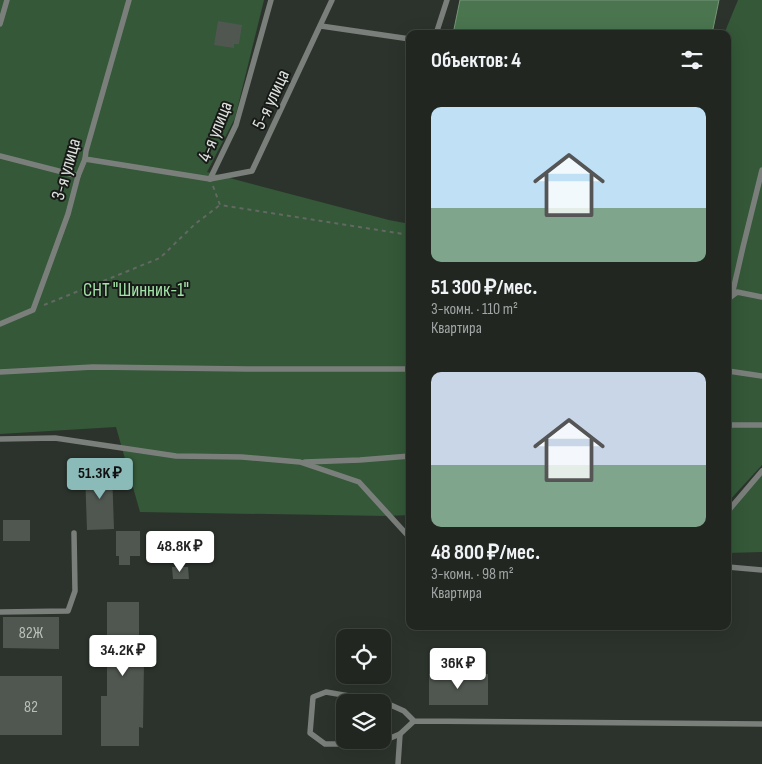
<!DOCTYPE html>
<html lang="ru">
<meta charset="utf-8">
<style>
body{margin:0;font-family:"Sofia Sans Condensed",sans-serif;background:#292e2a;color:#f1f3f6;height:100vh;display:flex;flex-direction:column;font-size:19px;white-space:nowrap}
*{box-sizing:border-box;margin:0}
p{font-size:16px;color:#a2a5a5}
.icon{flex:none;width:28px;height:28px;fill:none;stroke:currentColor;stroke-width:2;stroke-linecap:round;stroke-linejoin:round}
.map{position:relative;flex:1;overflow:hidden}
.drawer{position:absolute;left:406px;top:30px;width:325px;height:600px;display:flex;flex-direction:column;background:#212621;border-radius:10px;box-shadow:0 5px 20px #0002,0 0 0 1px #3e433f}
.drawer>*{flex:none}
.buttons{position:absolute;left:336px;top:629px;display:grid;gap:10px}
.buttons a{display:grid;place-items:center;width:55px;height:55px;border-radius:10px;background:#212621;box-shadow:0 5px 20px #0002,0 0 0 1px #3e433f;font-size:25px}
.price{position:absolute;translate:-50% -42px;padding:0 11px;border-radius:5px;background:#fff;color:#222;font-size:16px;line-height:32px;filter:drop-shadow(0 1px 2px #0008)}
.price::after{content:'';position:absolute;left:50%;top:30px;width:15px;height:11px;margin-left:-8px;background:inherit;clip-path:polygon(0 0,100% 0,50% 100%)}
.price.selected{background:#8bbbb9;color:#111}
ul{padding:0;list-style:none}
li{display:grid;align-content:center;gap:10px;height:265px;padding:0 25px}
li span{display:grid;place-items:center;height:155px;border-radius:10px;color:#555}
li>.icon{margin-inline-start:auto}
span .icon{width:90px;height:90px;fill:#fffc;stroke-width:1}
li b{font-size:21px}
h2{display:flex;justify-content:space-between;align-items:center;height:60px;padding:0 25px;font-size:21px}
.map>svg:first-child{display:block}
.green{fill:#345838}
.water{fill:#4a754f;stroke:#76967a}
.building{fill:#505750}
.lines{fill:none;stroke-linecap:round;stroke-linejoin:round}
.path{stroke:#626862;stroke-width:2;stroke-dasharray:4 4;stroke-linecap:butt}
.lane{stroke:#7b7f7b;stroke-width:5.5}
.labels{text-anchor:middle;stroke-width:4;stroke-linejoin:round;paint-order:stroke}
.number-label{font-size:16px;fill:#babfba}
.street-label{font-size:19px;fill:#dee2de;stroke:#171a17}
.park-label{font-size:19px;fill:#a2e4a8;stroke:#171a17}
</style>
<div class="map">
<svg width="762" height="764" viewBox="0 0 762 764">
<rect width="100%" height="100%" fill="#2c332c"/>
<g class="green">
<polygon points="0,0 264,0 235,118 207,172 389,220 410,224 410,515 386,516 140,512 116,427 0,434"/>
<polygon points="738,0 762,0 762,465 728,502 728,34 724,34"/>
<polygon points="762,474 762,552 728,553 728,511"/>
</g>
<polygon class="water" points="460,0 719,0 713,29 705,34 453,34"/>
<g class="building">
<polygon points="218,21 242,25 239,44 234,44 234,48 214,45"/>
<polygon points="112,471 114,529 87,530 85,472"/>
<rect x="3" y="520" width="27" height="21"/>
<polygon points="116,531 140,531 140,556 130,556 130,565 119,565 119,556 116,556"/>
<polygon points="172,567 188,567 189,579 173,579"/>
<polygon points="107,602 139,602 139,644 143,644 143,661 144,661 143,728 139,727 139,746 101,746 101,696 107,696"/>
<polygon points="3,617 59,617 59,649 3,648"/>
<rect x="429" y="674" width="59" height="31"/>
<rect x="0" y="676" width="62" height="59"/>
</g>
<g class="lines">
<g class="path">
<polyline points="213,186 220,205 410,235"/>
<polyline points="44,305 160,258 195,224 220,205"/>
</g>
<g class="lane">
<polyline points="0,24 7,0"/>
<polyline points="321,26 410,39"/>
<polyline points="436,34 447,0"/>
<polyline points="0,156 78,176"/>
<polyline points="85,159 210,179 236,125 271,0"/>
<polyline points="210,179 252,171 332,0"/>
<polyline points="732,295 743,247 762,170"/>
<polyline points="728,299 737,292 762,297"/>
<polyline points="0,324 33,310 68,214 78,176 85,159 86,151 129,0"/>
<polyline points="728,371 762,376"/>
<polyline points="0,372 93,367 247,369 410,369"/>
<polyline points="728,425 762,425"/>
<polyline points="0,439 55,438 176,456 242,457 300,462 359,482 410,538"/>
<polyline points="305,462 360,460 410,456"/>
<polyline points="728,511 762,471"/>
<polyline points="728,567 762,570"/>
<polyline points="0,612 68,611 75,591 74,533"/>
<polyline points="414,721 404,711 384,702 326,692 313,697 310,733 325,744 376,744 400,734 414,721 762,724"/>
<polyline points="398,764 400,734"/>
</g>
</g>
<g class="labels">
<g class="number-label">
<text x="31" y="638">82Ж</text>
<text x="31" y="712">82</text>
</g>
<g class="street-label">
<text transform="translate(270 99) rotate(-65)" y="7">5-я улица</text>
<text transform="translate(214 131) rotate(-68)" y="7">4-я улица</text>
<text transform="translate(65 169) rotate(-74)" y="7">3-я улица</text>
</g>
<g class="park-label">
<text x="136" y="296">СНТ "Шинник-1"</text>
</g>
</g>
</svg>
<div class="buttons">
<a><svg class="icon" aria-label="locate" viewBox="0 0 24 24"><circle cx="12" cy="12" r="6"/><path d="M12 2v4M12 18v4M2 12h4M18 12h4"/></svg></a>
<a><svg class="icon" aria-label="layers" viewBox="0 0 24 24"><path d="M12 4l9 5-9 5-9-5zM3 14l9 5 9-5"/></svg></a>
</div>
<b class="price selected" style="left:100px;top:500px">51.3K ₽</b>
<b class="price" style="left:180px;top:573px">48.8K ₽</b>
<b class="price" style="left:123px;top:677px">34.2K ₽</b>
<b class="price" style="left:458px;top:690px">36K ₽</b>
<section class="drawer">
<h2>Объектов: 4<svg class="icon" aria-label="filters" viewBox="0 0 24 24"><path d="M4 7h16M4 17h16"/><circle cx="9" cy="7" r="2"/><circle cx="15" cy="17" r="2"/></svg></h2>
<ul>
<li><span style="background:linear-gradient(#bfe0f5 65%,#7fa58c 0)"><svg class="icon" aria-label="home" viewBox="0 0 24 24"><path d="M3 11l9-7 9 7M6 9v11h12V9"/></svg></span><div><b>51 300 ₽/мес.</b><p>3-комн. · 110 m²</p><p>Квартира</p></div></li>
<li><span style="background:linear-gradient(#c9d6e8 60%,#7fa58c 0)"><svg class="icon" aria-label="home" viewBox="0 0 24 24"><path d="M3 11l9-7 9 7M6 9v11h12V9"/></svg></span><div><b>48 800 ₽/мес.</b><p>3-комн. · 98 m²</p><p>Квартира</p></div></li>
</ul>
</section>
</div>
